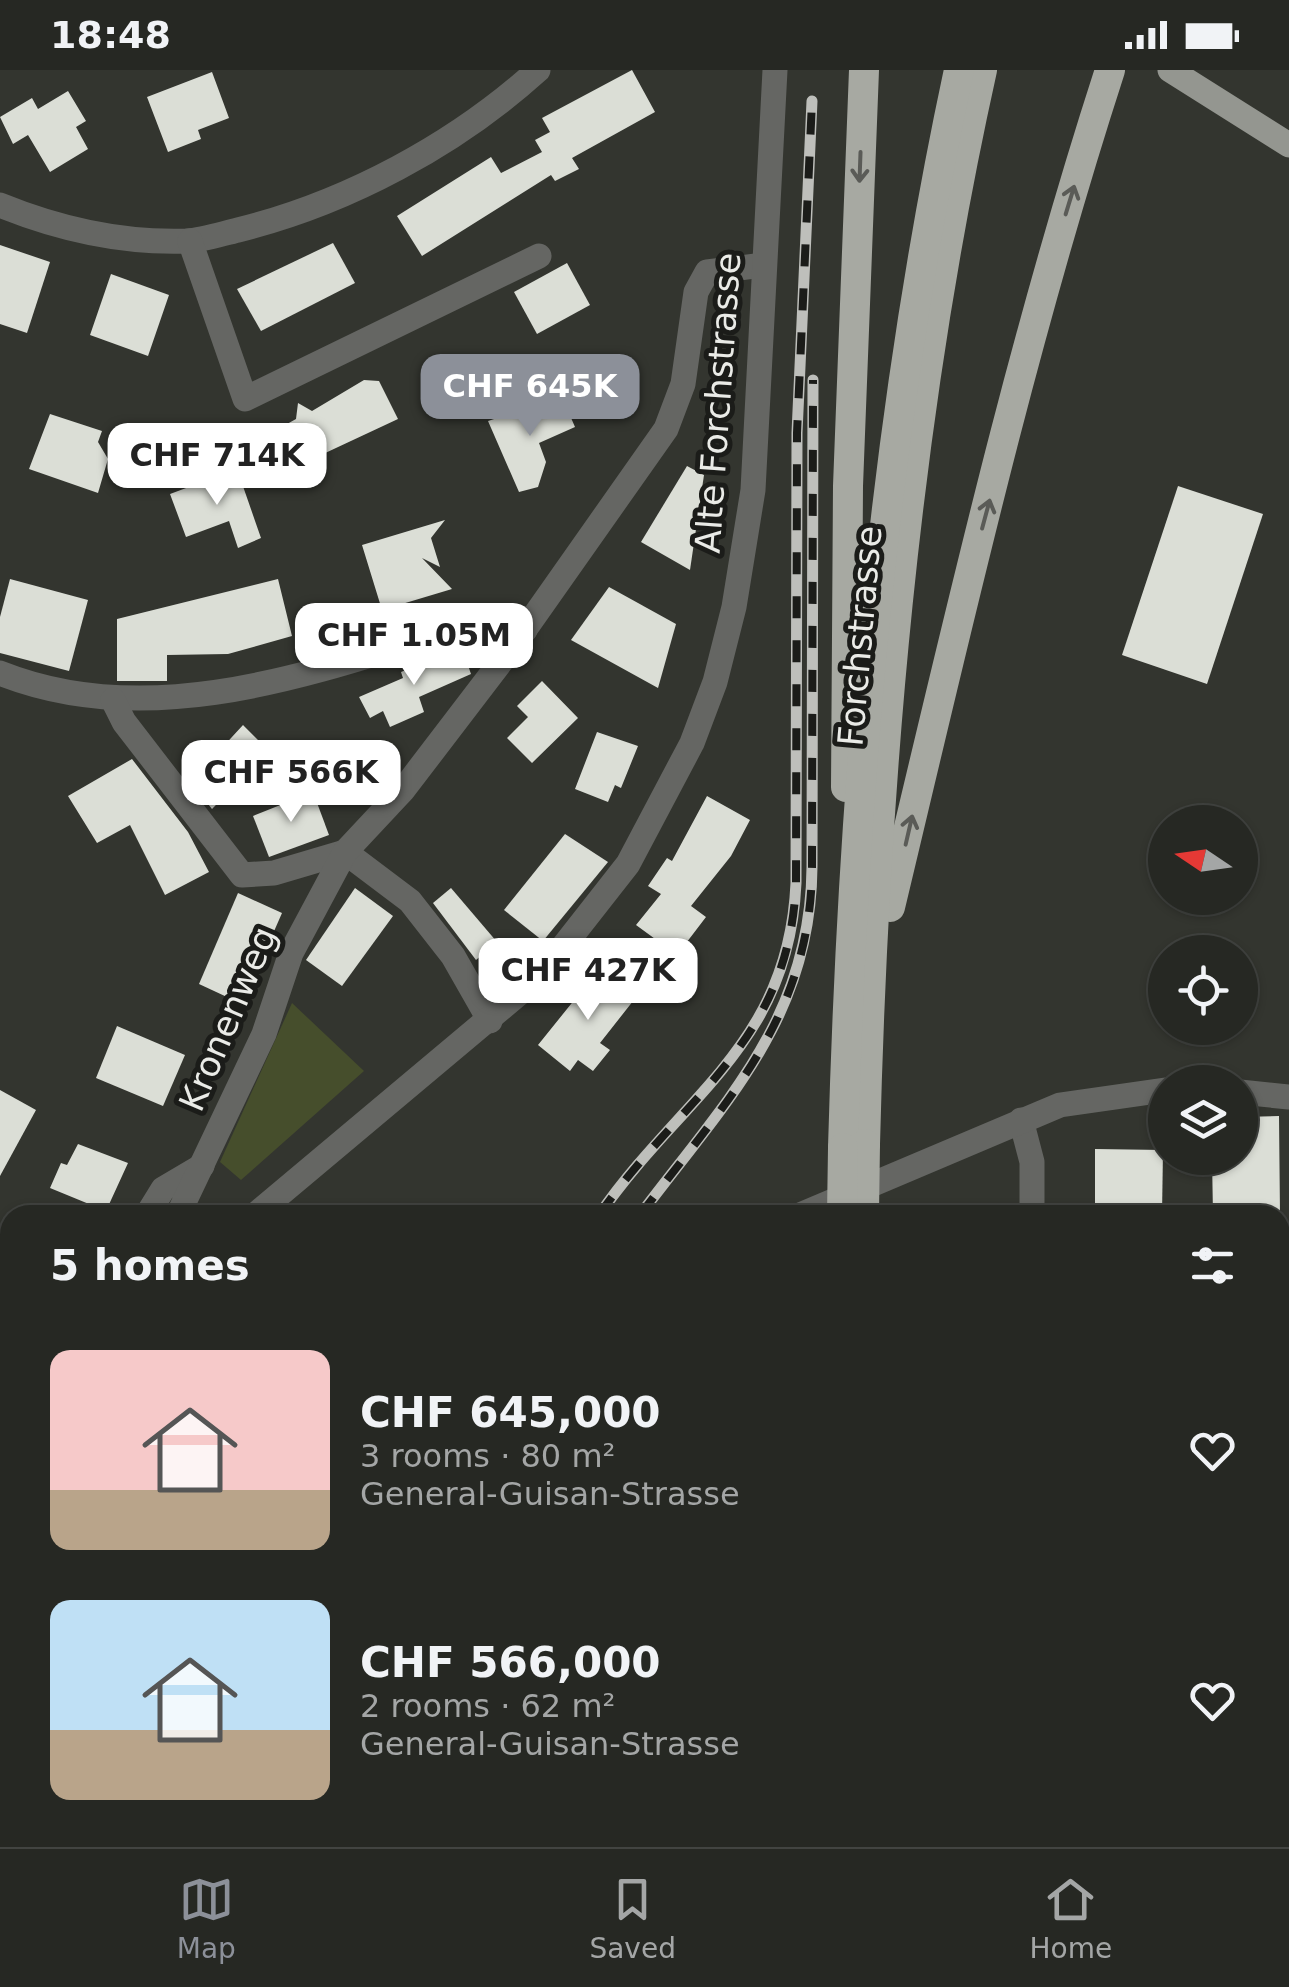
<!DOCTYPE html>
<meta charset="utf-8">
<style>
body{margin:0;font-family:"DejaVu Sans",sans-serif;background:#2e302b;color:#f1f3f6;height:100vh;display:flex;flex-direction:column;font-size:38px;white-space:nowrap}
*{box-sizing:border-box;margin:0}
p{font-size:32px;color:#a4a6a6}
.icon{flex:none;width:55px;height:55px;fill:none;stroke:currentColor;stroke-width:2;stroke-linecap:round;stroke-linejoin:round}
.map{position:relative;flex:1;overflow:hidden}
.sheet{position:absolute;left:0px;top:1135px;width:1290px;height:642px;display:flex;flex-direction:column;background:#262823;border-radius:30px 30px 0 0;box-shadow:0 2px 8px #0004,0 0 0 2px #424441}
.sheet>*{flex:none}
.needle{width:65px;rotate:283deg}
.controls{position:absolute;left:1148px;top:735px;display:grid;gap:20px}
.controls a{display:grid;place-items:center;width:110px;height:110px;border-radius:50%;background:#262823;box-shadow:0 2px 8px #0004,0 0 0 2px #424441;font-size:50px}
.price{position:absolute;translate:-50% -85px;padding:0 22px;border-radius:20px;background:#fff;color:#222;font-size:32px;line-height:65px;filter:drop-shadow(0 2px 5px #0008)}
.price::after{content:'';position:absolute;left:50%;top:60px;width:30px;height:22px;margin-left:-15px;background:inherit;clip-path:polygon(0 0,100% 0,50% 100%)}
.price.active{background:#8c9099;color:#fff}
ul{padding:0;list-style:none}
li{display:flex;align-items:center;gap:30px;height:250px;padding:0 50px}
li span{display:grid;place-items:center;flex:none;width:280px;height:200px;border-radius:20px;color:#555}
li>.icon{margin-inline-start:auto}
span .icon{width:120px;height:120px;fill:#fffc;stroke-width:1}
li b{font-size:42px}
h2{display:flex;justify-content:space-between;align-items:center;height:120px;padding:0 50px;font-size:42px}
.status{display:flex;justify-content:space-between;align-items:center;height:70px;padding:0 50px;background:#262823;direction:ltr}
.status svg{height:28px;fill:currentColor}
.tabs{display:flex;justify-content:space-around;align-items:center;height:140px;border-top:2px solid #424441;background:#262823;font-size:28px;color:#a4a6a6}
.tabs a{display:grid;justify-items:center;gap:5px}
.tabs .active{color:#8c9099}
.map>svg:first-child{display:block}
.green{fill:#464e2c}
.building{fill:#dbded6}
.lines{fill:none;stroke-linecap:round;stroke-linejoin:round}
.minor{stroke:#656663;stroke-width:25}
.major{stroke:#949690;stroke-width:25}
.highway{stroke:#a7a9a2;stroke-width:30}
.rail-casing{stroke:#bebfbb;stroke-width:11}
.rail{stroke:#1b1c19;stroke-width:8;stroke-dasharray:22;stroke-linecap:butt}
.highway-bridge{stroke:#a7a9a2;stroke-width:30}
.oneway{stroke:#5a5b57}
.labels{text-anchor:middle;stroke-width:10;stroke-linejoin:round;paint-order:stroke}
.street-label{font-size:35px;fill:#eaebe7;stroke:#1b1c19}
</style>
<div class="status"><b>18:48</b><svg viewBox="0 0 49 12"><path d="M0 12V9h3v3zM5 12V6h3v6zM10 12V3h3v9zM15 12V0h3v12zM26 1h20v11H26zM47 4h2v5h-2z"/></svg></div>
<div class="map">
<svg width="1289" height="1777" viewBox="0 0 1289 1777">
<rect width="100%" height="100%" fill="#33352f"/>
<polygon class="green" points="292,933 364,1001 241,1110 220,1092"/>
<g class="building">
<polygon points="632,0 655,42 572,88 579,99 555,111 551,105 422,186 397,146 491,87 501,103 542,82 535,70 550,62 542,48"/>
<polygon points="212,2 229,48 198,60 201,69 168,82 147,27"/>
<polygon points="68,21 86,51 76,57 88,79 50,102 28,65 13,74 0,47 32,28 38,39"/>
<polygon points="333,173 355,213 261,261 237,219"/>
<polygon points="0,175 50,192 27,263 0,254"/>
<polygon points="567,193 590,235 537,264 514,222"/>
<polygon points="111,204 169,225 148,286 90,265"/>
<polygon points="364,310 379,311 398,349 306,392 287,354 296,349 298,333 312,341"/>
<polygon points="562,327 575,357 539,373 546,392 538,417 519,422 488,351"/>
<polygon points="50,344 102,361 98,372 108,389 98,423 29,399"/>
<polygon points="687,396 704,405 690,500 641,472"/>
<polygon points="237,399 261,468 238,478 229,451 186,467 170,424"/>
<polygon points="1178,416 1263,444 1207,614 1122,585"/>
<polygon points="445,450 431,468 440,497 422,488 452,519 382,540 362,475"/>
<polygon points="10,509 88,530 69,601 0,583 0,547"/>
<polygon points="278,509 292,566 228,584 167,585 167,611 117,611 117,549"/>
<polygon points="609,517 676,554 658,618 571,570"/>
<polygon points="463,581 471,604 419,627 424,642 390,657 383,641 370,648 359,627 403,608 401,602 436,587 438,592"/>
<polygon points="542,611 578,648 532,693 507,668 528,647 517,636"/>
<polygon points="243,655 269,681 212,739 184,703 212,672 220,680"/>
<polygon points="597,662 638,676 621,718 615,715 608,732 575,719"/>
<polygon points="132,689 188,762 209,802 165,825 130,755 97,773 68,726"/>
<polygon points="313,722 329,765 269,787 253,746"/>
<polygon points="707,726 750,750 731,786 691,836 706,847 677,885 636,855 661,824 648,816 667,788 672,791"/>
<polygon points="565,764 608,792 543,871 504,840"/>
<polygon points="355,818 393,846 342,916 306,890"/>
<polygon points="451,818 497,872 476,890 433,833"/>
<polygon points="238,823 282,843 242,934 199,914"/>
<polygon points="600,898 637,926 600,973 610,980 593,1001 578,990 570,1001 538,975"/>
<polygon points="117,956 185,985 163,1036 96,1008"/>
<polygon points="0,1020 36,1040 0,1106"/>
<polygon points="1279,1046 1280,1145 1213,1145 1212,1088 1240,1088 1240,1047"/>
<polygon points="78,1074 128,1093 106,1141 50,1118 61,1093 67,1095"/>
<polygon points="1095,1079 1163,1080 1162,1145 1095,1145"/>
</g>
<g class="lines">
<g class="minor">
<path d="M0,135C59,159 122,173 186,171C203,170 221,164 238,160C347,133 455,75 538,0"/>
<polyline points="190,171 245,329 539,186"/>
<path d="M0,603C153,664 319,601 467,555L492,553L525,560"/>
<polyline points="113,630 124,652 242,805 274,803 345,782"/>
<polyline points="345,782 410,831 453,886 490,951"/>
<polyline points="1240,1022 1289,1027"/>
<polyline points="1021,1050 1032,1092 1032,1145"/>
<polyline points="147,1145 163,1119 202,1096"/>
<polyline points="178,1145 264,964 291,883 345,782 403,720 516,572 666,359 683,314 696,222 707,202 764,195"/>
<polyline points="255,1145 541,905 628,794 692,673 715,612 734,537 753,420 775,0"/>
<polyline points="800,1145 1060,1035 1165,1020"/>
<polyline points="0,1524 10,1439"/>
<polyline points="70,1768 75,1777"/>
<polyline points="612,1768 612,1777"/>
<polyline points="1037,1768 1037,1777"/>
<polyline points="536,1777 537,1768"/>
</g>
<polyline class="major" points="1170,0 1289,75"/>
<g class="highway">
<polyline points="846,717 848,416 864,0"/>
<path d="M890,837C957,557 1021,274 1110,0"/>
<path d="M865,1074C874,716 904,350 982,0"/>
<path d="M843,1078C853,718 883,353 959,0"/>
<polyline points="837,1777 838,1768"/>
<polyline points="860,1777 860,1768"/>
</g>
<g class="rail-casing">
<g id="rail">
<path d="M599,1145C682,1025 789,975 796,813L797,363L812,31"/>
<path d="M640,1145C725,1032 811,948 812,797L813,310"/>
<polyline points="420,1777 420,1768"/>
<polyline points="456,1777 456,1768"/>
<polyline points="472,1777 472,1768"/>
</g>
</g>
<use href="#rail" class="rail"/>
<g class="highway-bridge">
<polyline points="864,1143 865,1074"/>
<polyline points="842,1145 843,1078"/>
</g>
</g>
<defs><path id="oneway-shaft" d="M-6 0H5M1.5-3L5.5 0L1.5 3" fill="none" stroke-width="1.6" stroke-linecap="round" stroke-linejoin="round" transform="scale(2.5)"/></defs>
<g class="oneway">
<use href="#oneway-shaft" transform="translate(860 97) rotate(92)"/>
<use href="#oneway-shaft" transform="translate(1070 130) rotate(-73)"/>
<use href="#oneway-shaft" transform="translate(986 444) rotate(-75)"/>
<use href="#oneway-shaft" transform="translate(909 760) rotate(-77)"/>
</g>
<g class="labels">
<g class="street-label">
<text transform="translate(718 333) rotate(-86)" y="12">Alte Forchstrasse</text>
<text transform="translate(860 566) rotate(-85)" y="12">Forchstrasse</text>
<text transform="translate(228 949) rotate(-67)" y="12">Kronenweg</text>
</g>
</g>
</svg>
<div class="controls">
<a><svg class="needle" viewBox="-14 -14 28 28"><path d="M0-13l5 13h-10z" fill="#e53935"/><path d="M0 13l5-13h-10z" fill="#a4a6a6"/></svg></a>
<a><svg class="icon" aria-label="locate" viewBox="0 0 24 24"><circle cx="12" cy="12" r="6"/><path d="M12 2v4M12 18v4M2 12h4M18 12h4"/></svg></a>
<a><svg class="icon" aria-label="layers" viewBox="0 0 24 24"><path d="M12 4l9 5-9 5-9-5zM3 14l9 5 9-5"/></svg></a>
</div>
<b class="price active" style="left:530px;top:369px">CHF 645K</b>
<b class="price" style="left:217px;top:438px">CHF 714K</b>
<b class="price" style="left:414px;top:618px">CHF 1.05M</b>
<b class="price" style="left:291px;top:755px">CHF 566K</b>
<b class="price" style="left:588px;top:953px">CHF 427K</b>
<section class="sheet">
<h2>5 homes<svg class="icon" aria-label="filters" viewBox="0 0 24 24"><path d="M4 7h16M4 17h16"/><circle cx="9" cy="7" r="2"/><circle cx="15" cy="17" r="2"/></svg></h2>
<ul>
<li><span style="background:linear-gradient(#f6c9c9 70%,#b9a48a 0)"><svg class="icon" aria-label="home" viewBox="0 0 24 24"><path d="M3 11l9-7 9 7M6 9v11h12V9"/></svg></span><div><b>CHF 645,000</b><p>3 rooms · 80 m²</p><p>General-Guisan-Strasse</p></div><svg class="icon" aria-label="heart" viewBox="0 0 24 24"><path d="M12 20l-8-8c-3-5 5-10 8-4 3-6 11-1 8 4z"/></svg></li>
<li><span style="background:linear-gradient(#bfe0f5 65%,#b9a48a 0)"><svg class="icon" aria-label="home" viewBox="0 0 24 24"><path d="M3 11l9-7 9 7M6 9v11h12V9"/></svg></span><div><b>CHF 566,000</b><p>2 rooms · 62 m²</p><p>General-Guisan-Strasse</p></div><svg class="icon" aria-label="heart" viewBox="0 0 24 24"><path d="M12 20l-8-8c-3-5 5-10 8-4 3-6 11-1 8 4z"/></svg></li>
</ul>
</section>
</div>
<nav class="tabs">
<a class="active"><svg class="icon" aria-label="map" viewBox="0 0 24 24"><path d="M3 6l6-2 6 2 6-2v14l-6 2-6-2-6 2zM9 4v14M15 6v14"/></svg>Map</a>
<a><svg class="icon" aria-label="saved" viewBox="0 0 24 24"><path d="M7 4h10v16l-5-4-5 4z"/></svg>Saved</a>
<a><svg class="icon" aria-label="home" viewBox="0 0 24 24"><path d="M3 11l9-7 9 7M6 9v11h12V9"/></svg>Home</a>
</nav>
